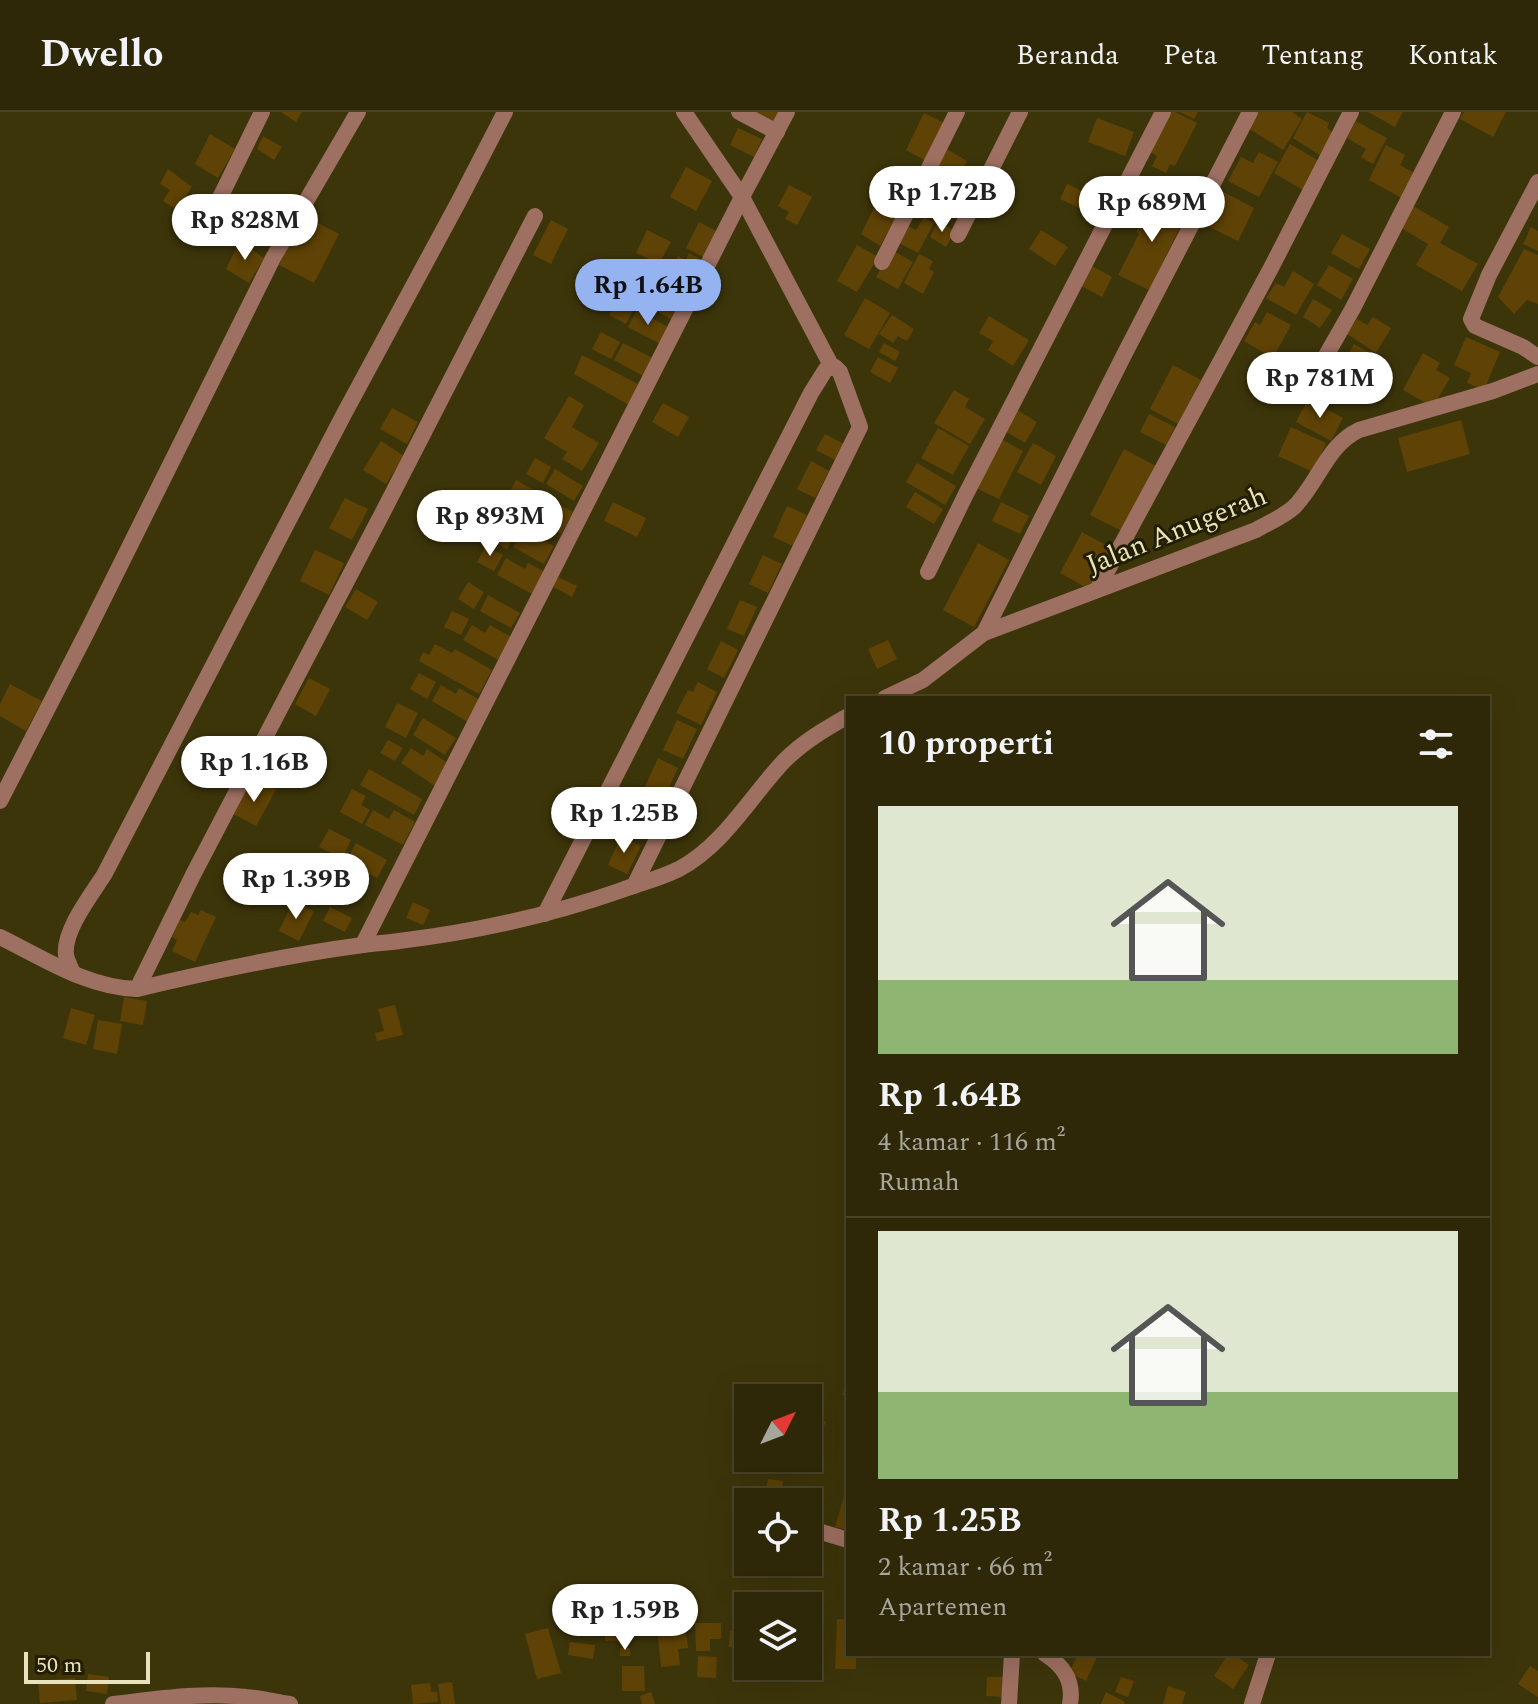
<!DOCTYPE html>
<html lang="id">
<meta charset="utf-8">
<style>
body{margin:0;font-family:Spectral,serif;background:#363012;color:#f1f3f6;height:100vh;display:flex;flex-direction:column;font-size:30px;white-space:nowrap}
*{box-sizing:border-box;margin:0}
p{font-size:26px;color:#a7a69c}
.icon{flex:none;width:44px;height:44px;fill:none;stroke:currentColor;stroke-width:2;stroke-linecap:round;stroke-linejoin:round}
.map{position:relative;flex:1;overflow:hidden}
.details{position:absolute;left:846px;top:584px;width:644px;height:960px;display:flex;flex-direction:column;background:#2e2808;border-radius:0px;box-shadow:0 8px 32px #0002,0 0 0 2px #494429}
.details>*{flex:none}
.needle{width:52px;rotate:48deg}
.controls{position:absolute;left:734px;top:1272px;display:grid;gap:16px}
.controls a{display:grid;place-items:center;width:88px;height:88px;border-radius:0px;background:#2e2808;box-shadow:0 8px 32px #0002,0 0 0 2px #494429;font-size:40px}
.scale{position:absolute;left:24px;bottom:20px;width:126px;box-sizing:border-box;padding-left:8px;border:4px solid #e9e3bd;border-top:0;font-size:22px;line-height:28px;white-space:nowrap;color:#e9e3bd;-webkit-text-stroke:6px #221d00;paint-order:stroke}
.price{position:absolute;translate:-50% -68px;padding:0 18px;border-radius:28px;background:#fff;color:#222;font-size:26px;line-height:52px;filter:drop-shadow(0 2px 4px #0008)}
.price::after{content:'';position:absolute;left:50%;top:48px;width:24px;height:18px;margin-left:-12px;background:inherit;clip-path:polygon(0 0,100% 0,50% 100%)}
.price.selected{background:#95b2f1;color:#111}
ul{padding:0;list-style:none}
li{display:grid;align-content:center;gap:16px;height:424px;padding:0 32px}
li+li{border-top:2px solid #494429}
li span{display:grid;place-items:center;height:248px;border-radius:0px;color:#555}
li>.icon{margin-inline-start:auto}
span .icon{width:144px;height:144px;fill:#fffc;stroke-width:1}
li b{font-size:34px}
h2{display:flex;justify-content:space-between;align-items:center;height:96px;padding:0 32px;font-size:34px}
header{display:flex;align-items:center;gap:48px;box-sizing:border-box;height:112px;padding:0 40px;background:#2e2808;border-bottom:2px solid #494429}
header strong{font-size:38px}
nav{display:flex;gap:44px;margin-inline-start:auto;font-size:28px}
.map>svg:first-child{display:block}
.building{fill:#5f4205}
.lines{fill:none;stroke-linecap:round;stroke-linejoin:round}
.minor{stroke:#9e7061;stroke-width:16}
.labels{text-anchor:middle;stroke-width:6;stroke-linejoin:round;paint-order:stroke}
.street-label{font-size:28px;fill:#e9e3bd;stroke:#221d00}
</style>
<header>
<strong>Dwello</strong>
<nav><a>Beranda</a><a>Peta</a><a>Tentang</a><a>Kontak</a></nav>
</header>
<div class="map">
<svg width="1538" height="1592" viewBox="0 0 1538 1592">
<rect width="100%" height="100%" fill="#3d350a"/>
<g class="building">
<polygon points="281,0 302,0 296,10"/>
<polygon points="753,0 779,0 775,10"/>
<polygon points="1167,0 1175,0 1197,11 1175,54 1170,52 1166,61 1152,54 1157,44 1147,38"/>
<polygon points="1180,0 1198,0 1194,7"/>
<polygon points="1258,0 1292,0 1302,7 1283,38 1248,16"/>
<polygon points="1307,0 1329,11 1327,16 1333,21 1321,44 1293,26"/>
<polygon points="1368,0 1403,0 1395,15"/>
<polygon points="1464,0 1506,0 1493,25 1460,7"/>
<polygon points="924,1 944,11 926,49 906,38"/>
<polygon points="1097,6 1134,20 1125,44 1088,30"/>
<polygon points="1356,9 1387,26 1373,52 1361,45 1366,37 1347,26"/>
<polygon points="738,16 762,27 754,45 730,33"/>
<polygon points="210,22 235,37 218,66 195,52"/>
<polygon points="263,24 282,35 274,48 257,37"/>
<polygon points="1290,32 1319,49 1303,78 1274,61"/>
<polygon points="1386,33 1405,43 1400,53 1418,63 1405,88 1369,68"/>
<polygon points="947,37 967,49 937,104 917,93"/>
<polygon points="1259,40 1278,50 1259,85 1228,69 1241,45 1253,51"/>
<polygon points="686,55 712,69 696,99 670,85"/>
<polygon points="168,57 192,75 177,98 163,89 170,78 160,72"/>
<polygon points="962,66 979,74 967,97 959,94 956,100 947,94"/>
<polygon points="1067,72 1093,84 1086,99 1060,87"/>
<polygon points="789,73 812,85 797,113 785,107 789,100 778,94"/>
<polygon points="1218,77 1254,96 1238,129 1201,111"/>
<polygon points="1153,86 1186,103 1149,178 1118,163 1139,122 1136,120"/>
<polygon points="1413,94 1449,115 1440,131 1478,152 1462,179 1416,153 1428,132 1401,116"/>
<polygon points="874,96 895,107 880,134 861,122"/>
<polygon points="304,104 339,122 314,171 279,153"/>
<polygon points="924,105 934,111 918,141 897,130 906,113 916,118"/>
<polygon points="551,108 568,117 551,152 533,143"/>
<polygon points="938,109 955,119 946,135 930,125"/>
<polygon points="699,110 720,121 707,147 686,136"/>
<polygon points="1531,115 1538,119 1538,139 1523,132"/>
<polygon points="647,118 671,130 659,152 636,141"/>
<polygon points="1041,118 1068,135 1055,154 1029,137"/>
<polygon points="1342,122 1370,137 1359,157 1331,141"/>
<polygon points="240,129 264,146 249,171 226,157"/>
<polygon points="857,133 878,145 857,180 837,169"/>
<polygon points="1524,137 1538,143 1538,192 1527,188 1514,202 1498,185"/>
<polygon points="892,138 913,150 898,177 876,165"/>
<polygon points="689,141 706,150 695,171 671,158 678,144 686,148"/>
<polygon points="919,142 933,149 929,157 934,160 923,182 904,171"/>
<polygon points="1329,153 1353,167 1341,188 1317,173"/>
<polygon points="1092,154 1112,165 1102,185 1081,174"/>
<polygon points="1293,159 1314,172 1296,203 1266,186 1276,171 1284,175"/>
<polygon points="632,160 684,187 673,208 621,181"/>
<polygon points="619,186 635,194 626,212 609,203"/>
<polygon points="865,186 890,201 869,237 844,223"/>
<polygon points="1313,187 1332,198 1320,216 1303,205"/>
<polygon points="637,198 668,215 660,232 628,215"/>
<polygon points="1267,200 1291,213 1273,246 1244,229 1255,210 1260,213"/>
<polygon points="892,203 914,217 907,229 898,224 893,231 879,222"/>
<polygon points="989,204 1029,228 1013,254 988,238 993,229 979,221"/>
<polygon points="1373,205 1391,216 1376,241 1347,222 1357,207 1367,213"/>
<polygon points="601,220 620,230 611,247 592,237"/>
<polygon points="1466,225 1500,240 1484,278 1467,271 1471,261 1454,253"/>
<polygon points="623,231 653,246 643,264 614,248"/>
<polygon points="884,231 900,240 895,249 879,240"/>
<polygon points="1354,232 1377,245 1355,285 1331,271"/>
<polygon points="1423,241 1440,251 1436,258 1450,266 1433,295 1403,278"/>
<polygon points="582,243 638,272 629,293 574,262"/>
<polygon points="878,245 898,256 890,271 870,260"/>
<polygon points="1173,253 1201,268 1178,312 1150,297"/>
<polygon points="954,278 969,287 965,295 985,307 970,332 934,311"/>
<polygon points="569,284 584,293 572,315 599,331 582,359 562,347 567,340 544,326"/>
<polygon points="1308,287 1343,306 1331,329 1296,310"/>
<polygon points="663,291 689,305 678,325 652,310"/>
<polygon points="392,296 418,310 407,332 380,317"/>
<polygon points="1017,298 1037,310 1025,331 1005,319"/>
<polygon points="1149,302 1175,315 1166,333 1140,320"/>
<polygon points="1461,308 1470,342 1407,360 1398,326"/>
<polygon points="1291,315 1326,331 1313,360 1278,344"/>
<polygon points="938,316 969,334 953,363 921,346"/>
<polygon points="825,322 844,332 835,348 816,338"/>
<polygon points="999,326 1023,339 999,387 974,375"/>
<polygon points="381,329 404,344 386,372 363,358"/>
<polygon points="1033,331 1056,344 1041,373 1017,360"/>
<polygon points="1124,337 1156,354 1122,419 1090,403"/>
<polygon points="535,346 551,355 543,371 526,362"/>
<polygon points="811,349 829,359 815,386 797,377"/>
<polygon points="917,351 956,374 945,393 906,370"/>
<polygon points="555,357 583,374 574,389 546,372"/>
<polygon points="516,368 573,400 561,422 505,389"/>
<polygon points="915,380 943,397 934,412 906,395"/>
<polygon points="345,386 368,397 352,428 329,416"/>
<polygon points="613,390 646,406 637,425 604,409"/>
<polygon points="1001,390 1029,404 1020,422 992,409"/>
<polygon points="787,394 807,403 793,434 773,425"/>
<polygon points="502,405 519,415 507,437 484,424 494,407 499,410"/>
<polygon points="523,418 554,434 544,452 513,435"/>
<polygon points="1082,420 1111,436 1089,477 1060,461"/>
<polygon points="978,431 1009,448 974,515 943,498"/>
<polygon points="486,434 503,443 494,459 477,450"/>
<polygon points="315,438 344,451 329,483 300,469"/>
<polygon points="763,443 782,452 768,481 749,472"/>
<polygon points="506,446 525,457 528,451 547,461 534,483 497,463"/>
<polygon points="558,465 577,474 572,485 553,475"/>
<polygon points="468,470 484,480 474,497 458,487"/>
<polygon points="356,477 378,490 367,508 345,495"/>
<polygon points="488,483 520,501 511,516 480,499"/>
<polygon points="740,488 757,495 744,524 727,517"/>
<polygon points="452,499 469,507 461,523 444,515"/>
<polygon points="472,513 485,521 490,513 513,526 500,549 463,528"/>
<polygon points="888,528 897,547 877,557 868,537"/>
<polygon points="721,529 738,538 724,566 707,557"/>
<polygon points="435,532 452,541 455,537 492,558 479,582 419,549 423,540 429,543"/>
<polygon points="419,561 436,570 427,587 410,577"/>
<polygon points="309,566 330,577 316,604 295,592"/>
<polygon points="698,570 717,580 701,613 676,601 688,578 693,580"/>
<polygon points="10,572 42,589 26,619 0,604 0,592"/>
<polygon points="441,573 456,582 459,576 480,588 468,610 432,589"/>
<polygon points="397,591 418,601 406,626 385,615"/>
<polygon points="423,606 456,626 445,643 413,623"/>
<polygon points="677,608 697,617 683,647 663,638"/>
<polygon points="281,628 290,634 292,631 300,636 292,648 276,637"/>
<polygon points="388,628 403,636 395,649 380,641"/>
<polygon points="411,636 423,644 427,637 449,652 435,674 401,651"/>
<polygon points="658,646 678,656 664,686 644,677"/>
<polygon points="369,657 422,687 414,703 360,673"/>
<polygon points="264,671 276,678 256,714 233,702 249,673 259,680"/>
<polygon points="352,677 366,684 361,693 370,698 362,712 340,700"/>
<polygon points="636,685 658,697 651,710 629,698"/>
<polygon points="373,698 389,707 394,698 415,710 403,733 365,713"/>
<polygon points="329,717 351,728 342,747 319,735"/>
<polygon points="621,724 641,734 627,762 608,753"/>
<polygon points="356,731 387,748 377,766 346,750"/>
<polygon points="319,749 337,758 328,774 310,765"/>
<polygon points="340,754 353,761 340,785 328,778"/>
<polygon points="353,764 366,771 357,788 344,781"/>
<polygon points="293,789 314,799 299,829 279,819"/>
<polygon points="413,790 430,798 423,813 406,806"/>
<polygon points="330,795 352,806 345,820 323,809"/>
<polygon points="201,798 216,805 195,850 172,839 177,828 172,825 180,808 185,810 191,800 198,803"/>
<polygon points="124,885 147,889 143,913 120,909"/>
<polygon points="395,893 403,923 377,929 375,921 384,919 378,897"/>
<polygon points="71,896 95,903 86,933 63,926"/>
<polygon points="98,908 122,912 117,942 93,937"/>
<polygon points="848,1267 848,1285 842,1283"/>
<polygon points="810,1301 826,1310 820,1321 808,1314"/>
<polygon points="808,1320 821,1326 813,1342 808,1339"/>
<polygon points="768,1367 783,1369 780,1386 754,1382 756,1374 766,1376"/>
<polygon points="847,1374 848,1374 848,1418 835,1415"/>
<polygon points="737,1393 748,1395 748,1409 735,1406"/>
<polygon points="676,1505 677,1515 685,1514 688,1536 678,1537 680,1553 661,1555 657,1515 665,1514 664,1506"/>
<polygon points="837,1507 848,1507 848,1542 856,1542 856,1557 835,1557"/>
<polygon points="695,1511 721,1511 721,1527 710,1527 710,1539 696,1539"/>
<polygon points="548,1516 561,1561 537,1567 525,1522"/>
<polygon points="625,1516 625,1529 605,1529 605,1517"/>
<polygon points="730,1519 740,1520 739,1536 729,1535"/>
<polygon points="570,1530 595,1533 593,1547 568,1543"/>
<rect x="620" y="1536" width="10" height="8"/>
<polygon points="1078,1542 1091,1542 1097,1545 1086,1569 1069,1561"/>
<polygon points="1228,1542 1233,1542 1249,1553 1233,1577 1214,1564"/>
<polygon points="698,1544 717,1545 716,1566 697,1565"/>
<polygon points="622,1554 644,1554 645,1579 622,1579"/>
<polygon points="1530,1554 1538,1559 1538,1585 1518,1572"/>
<polygon points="88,1562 109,1565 107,1582 86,1579"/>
<polygon points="987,1565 1006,1565 1005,1585 986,1584"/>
<polygon points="1121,1565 1134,1569 1128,1585 1115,1580"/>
<polygon points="75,1566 77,1588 40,1591 38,1569"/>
<polygon points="452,1570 455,1592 441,1592 438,1572"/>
<polygon points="430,1571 431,1580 437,1580 438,1590 413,1592 411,1573"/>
<polygon points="1168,1574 1186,1580 1182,1592 1163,1592"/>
<polygon points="651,1580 655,1592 642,1592 640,1584"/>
<polygon points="1106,1580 1125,1590 1124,1592 1101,1592"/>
</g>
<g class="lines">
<g class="minor">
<polyline points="684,0 742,85 832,255"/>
<polyline points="739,0 777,20"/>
<polyline points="1538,70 1489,163 1471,207 1475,214 1523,235 1538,245"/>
<polyline points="212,102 262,0"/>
<polyline points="958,123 1020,0"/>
<polyline points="882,150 957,0"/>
<polyline points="1303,284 1352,198 1453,0"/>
<polyline points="928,460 966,382 1163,0"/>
<polyline points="1097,478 1271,156 1351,0"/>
<path d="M984,521L1256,418C1268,411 1283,405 1294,395C1318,371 1327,333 1359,318L1493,279L1538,262"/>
<polyline points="885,586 923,568 984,521 1125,241 1250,0"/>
<polyline points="0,689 88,518 273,146 358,0"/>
<polyline points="545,802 811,281 826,257 835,255 840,260 860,315 634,774"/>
<path d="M0,825C43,846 88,876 137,877C212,859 287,843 363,833C375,831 387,831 399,829C474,820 551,803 622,778C641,771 661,766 679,757C724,733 750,685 784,649C803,630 825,617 848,604"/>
<polyline points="363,832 742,85 787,0"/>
<path d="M73,861C71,856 67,849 66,843C63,819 91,783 104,763L344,302L459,89L505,0"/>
<polyline points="137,877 193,763 384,398 535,104"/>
<polyline points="808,1416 848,1428"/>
<path d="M1045,1542C1064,1554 1074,1569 1070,1592"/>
<path d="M113,1592C157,1587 202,1580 246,1585C261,1586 275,1590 290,1592"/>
<polyline points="1009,1592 1012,1542"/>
<polyline points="1252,1592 1268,1542"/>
</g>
</g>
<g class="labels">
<g class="street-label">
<text transform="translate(1176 417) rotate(-22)" y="10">Jalan Anugerah</text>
</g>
</g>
</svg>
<div class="controls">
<a><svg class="needle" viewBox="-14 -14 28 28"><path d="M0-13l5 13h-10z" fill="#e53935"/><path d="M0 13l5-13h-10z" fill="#a7a69c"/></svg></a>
<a><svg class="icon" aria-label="locate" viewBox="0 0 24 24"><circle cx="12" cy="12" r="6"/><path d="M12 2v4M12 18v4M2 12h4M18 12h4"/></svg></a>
<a><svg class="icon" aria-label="layers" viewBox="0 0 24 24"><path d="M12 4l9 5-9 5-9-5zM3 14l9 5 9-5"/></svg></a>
</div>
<div class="scale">50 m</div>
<b class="price" style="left:942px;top:122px">Rp 1.72B</b>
<b class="price" style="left:1152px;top:132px">Rp 689M</b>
<b class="price" style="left:245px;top:150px">Rp 828M</b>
<b class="price selected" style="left:648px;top:215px">Rp 1.64B</b>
<b class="price" style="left:1320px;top:308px">Rp 781M</b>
<b class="price" style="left:490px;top:446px">Rp 893M</b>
<b class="price" style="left:254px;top:692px">Rp 1.16B</b>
<b class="price" style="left:624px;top:743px">Rp 1.25B</b>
<b class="price" style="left:296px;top:809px">Rp 1.39B</b>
<b class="price" style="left:625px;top:1540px">Rp 1.59B</b>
<section class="details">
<h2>10 properti<svg class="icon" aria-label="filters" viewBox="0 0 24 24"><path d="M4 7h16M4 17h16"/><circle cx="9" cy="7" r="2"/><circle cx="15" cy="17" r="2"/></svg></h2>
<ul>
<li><span style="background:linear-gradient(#dfe7d0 70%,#8fb573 0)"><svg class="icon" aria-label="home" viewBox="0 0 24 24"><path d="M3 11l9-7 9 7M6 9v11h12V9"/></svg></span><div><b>Rp 1.64B</b><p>4 kamar · 116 m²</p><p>Rumah</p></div></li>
<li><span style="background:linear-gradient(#dfe7d0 65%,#8fb573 0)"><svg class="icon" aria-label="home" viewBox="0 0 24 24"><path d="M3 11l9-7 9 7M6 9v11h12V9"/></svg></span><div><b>Rp 1.25B</b><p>2 kamar · 66 m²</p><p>Apartemen</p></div></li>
</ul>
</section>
</div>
